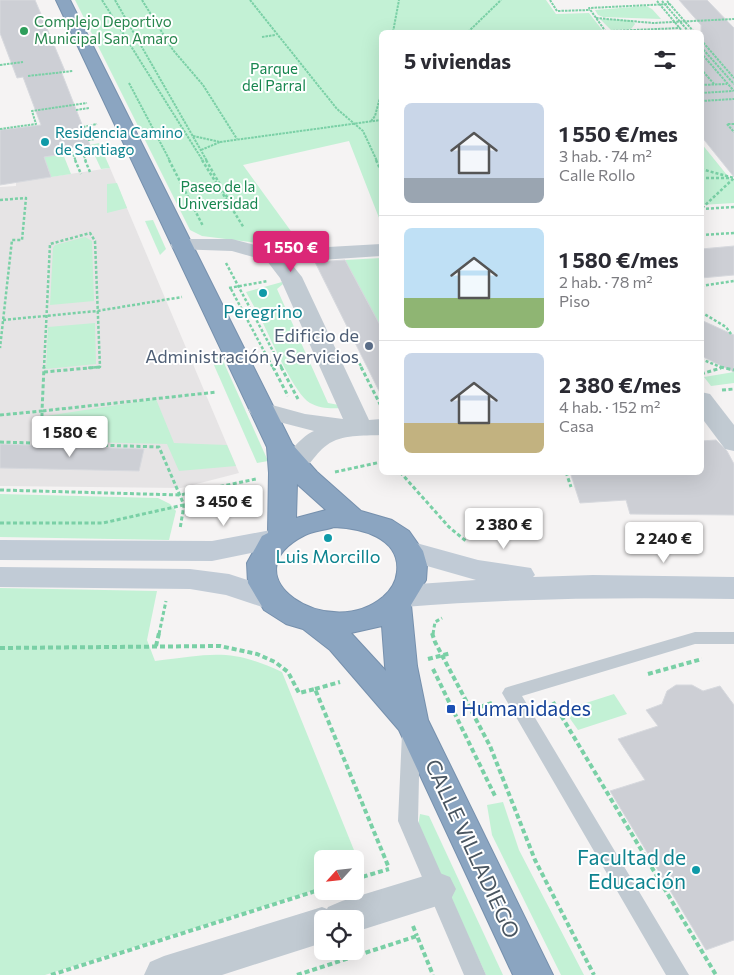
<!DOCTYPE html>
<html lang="es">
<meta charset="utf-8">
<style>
body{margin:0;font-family:Commissioner,sans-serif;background:#f7f7f7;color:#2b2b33;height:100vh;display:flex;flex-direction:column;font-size:19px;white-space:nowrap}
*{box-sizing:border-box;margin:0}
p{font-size:16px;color:#7c7c81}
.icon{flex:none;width:28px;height:28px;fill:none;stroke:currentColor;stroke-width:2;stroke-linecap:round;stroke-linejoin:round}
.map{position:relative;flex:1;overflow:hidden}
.side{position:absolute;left:379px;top:30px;width:325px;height:445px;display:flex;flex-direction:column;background:#fff;border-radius:8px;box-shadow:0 5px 20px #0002}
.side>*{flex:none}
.needle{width:32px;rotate:243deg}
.controls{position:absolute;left:314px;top:850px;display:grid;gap:10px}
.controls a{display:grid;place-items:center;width:50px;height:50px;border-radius:8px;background:#fff;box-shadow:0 5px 20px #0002;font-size:25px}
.price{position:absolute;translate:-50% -42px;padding:0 11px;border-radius:5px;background:#fff;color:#222;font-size:16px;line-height:32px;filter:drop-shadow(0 1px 2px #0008)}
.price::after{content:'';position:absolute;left:50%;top:30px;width:15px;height:11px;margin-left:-8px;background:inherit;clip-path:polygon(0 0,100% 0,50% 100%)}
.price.on{background:#db2777;color:#fff}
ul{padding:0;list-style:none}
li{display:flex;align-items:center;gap:15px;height:125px;padding:0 25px}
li+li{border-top:1px solid #e1e1e2}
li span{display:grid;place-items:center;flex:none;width:140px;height:100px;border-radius:8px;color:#555}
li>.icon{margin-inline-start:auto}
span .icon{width:60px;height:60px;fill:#fffc;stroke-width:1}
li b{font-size:21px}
h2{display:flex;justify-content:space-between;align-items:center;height:60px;padding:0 25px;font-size:21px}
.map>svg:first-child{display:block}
.education{fill:#e6e4e5}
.green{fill:#c3f1d5}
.building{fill:#cdcfd5;stroke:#d7d9de}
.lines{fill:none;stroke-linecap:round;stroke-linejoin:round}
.highway-casing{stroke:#7690ad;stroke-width:2}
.path-far3{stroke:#7ad0a6;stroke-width:2;stroke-dasharray:2.5 1;stroke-linecap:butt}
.path-far2{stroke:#7ad0a6;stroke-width:2.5;stroke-dasharray:3 2;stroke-linecap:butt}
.path-far1{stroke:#7ad0a6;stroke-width:3;stroke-dasharray:4 2.5;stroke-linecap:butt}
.path{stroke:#7ad0a6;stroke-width:4;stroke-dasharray:5 3;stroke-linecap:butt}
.lane{fill:#c1cad2;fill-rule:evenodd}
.street{fill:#c1cad2;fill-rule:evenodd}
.secondary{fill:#c1cbd6;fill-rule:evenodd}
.highway{fill:#8ba5c1;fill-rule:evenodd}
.leisure-dot{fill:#2e9e5b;stroke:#fff;stroke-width:2}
.culture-dot{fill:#0f9aa8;stroke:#fff;stroke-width:2}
.service-dot{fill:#5c6f8a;stroke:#fff;stroke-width:2}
.transit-dot{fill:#1a4fb4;stroke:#fff;stroke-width:2}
.labels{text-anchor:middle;stroke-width:4;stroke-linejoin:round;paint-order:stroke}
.far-leisure-label{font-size:15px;fill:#27864d;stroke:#fff;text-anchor:start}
.far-park-label{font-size:15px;fill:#17864f;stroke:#fff}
.far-culture-label{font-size:15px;fill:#0d838f;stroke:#fff;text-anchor:start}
.culture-label{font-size:18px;fill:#0d838f;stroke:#fff}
.service-label{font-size:18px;fill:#4e5e75;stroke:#fff;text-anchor:end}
.near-transit-label{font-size:21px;fill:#164399;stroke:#fff;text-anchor:start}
.near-street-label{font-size:21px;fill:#4a5661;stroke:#fff}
.near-culture-label{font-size:21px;fill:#0d838f;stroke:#fff;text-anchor:end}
</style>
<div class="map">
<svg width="734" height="975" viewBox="0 0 734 975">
<rect width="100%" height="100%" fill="#f5f3f3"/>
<polygon class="education" points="110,168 239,473 181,488 0,486 0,187 16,186 16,182"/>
<g class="green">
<polygon points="75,0 546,0 556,14 589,13 603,31 381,32 381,223 349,141 243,165 301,245 298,248 202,236 190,230"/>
<polygon points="646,6 652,9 661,19 603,17 598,15 595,10"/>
<polygon points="600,19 632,20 635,24 631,29 611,30"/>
<polygon points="99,143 110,168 101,169 90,145"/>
<polygon points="701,143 731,180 734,180 734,203 701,205"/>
<polygon points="63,154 71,174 51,177 44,157"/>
<polygon points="117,183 127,208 107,213 107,184"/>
<polygon points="153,220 166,249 160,255 145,221"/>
<polygon points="85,237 92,241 94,301 50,305 53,248 55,245"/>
<polygon points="381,258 381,327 345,260"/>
<path d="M282,282L283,284L277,289L328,403L339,405L340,408C331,409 319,408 310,403C294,394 270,337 261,319L267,317L262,309L256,310L246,292Z"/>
<polygon points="95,323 96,364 46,369 48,327"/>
<polygon points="220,354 268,461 257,463 210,356"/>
<polygon points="734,372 734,383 711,386 704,377"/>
<polygon points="156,399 174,443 227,445 236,466 179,471 167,444 46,441 46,416"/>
<polygon points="0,494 158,498 170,504 176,511 169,540 0,537"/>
<path d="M0,588L157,591L147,640L155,661C210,655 229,647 282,672L364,875L355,878V859H322V888L45,975H0Z"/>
<polygon points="614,694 627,714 578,730 564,710"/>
<polygon points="503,802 519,850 584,975 561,975 492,835 487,805"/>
<polygon points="420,814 429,816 503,975 486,975 418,826"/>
</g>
<g class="building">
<polygon points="0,0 35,0 65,71 61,71 90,145 61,149 63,154 44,157 51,177 0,185 0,130 41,125 23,77 17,78 0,33"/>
<polygon points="679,0 707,0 734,28 734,177 701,136 701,25"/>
<polygon points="734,246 734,275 701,278 701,249"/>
<polygon points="345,260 381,327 381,395 315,262"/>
<polygon points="701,320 734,335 734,372 701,356"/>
<polygon points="716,440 727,451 734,464 734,515 630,514 626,500 580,503 570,472 701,472 701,441"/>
<polygon points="0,444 144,449 139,471 0,468"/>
<polygon points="676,685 692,685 703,691 720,686 734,705 734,940 706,950 610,791 645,780 618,739 658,726 646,710 662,704 667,691"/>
</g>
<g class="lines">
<g class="highway-casing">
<path id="highway" d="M56,0H70L292,444L317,472L361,511L392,520L409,531L423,551L427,565L426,580L411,605L417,666L428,720L553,975H513L399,730L330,650L303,629L286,624L264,610L248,583L247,563L262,536L268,533L269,473L267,447ZM297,483V484L326,510L296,518ZM334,527C360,528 401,537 397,572C396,582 391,590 383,597C328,643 226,575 305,535C313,531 325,530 334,527ZM382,626L385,666L386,671L351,633Z"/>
</g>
<g class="path-far3">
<polyline points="102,0 203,161"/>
<polyline points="115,0 207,161"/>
<polyline points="142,0 173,50 203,85 237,139"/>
<polyline points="250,0 337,109 363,131 377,161"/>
<polyline points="550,0 557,11 590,10"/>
<polyline points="657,1 683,32"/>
<polyline points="662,1 689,32"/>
<polyline points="667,1 694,32"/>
<polyline points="596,18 653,23 734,19"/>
<polyline points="393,32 399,0"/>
<polyline points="468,32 501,0"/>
<polyline points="588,32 680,28"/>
<polyline points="606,32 589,8 670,4"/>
<polyline points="262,37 275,35"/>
<polyline points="701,40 734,78"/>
<polyline points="701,47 734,84"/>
<polyline points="701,53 734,91"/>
<polyline points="0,65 23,62"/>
<polyline points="701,69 714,84"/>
<polyline points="28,76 73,71"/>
<polyline points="129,83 170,161"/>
<polyline points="701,85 727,84"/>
<polyline points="701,93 733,91"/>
<polyline points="701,101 734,99"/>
<polyline points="76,110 89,108"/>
<polyline points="371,121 375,116 381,94"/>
<polyline points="734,124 727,124 734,132"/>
<polyline points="83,127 97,124"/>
<polyline points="0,129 36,124 32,111 87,103"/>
<polyline points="193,136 220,142 201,150"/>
<polyline points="88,140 103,138"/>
<polyline points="220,142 381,120"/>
<polyline points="80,146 86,161"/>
<polyline points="70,148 76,161"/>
</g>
<g class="path-far2">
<polyline points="75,160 81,174"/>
<polyline points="85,160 90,172"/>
<polyline points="169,160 203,226"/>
<polyline points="202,160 244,228"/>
<polyline points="206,160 231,204"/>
<polyline points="376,160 381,171"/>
<polyline points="701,169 734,178 701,209"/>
<polyline points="701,178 731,178"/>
<polyline points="0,200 26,198 22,240 12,240 0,348"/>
<polyline points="701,209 734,207"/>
<polyline points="701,235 734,233"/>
<polyline points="226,263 282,368"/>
<polyline points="701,286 734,281"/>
<polyline points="229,288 268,281"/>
<polyline points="231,289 273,368"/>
<polyline points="701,312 726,327 731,334"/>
<polyline points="3,320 97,311 182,297"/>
<polyline points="357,359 362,368"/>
<polyline points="701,359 723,368"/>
<polyline points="44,368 50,244 90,233 95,241 100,367 86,368"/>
</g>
<g class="path-far1">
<polyline points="273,367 288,396"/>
<polyline points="281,367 298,399"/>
<polyline points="361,367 381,406"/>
<polyline points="720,367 734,370"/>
<polyline points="44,372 100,367"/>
<polyline points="701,374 721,368"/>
<polyline points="722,390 734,389"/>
<polyline points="0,415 42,411 44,367"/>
<polyline points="0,442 159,447 184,505 180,529"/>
<polyline points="42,443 42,411 217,392"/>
<polyline points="335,472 381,462"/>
<polyline points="400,472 449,527 467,542"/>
<polyline points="566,472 571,487"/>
<polyline points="0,490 180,495 256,479"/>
<polyline points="0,523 103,523 255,489"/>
<polyline points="159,634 166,601"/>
<polyline points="433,634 435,622 442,618"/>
</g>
<g class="path">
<polyline points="432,633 435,642 490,746 535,860 594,975"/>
<polyline points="156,646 159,633"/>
<polyline points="0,648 220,646 257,654 275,662 288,672 299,693 315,689 389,868"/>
<polyline points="428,659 451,653"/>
<polyline points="433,669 495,796"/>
<polyline points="648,674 702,659"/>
<polyline points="315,689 340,682"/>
<polyline points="553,702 716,975"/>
<polyline points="480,707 492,703"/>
<polyline points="355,879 389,869"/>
<polyline points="413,926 417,936"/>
<polyline points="51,975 322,889"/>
<polyline points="297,975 417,936 433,975"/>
</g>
<g class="lane">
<polygon points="695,632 734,632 734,644 695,644 522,696 689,975 666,975 502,693 505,688 511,686"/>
<polygon points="411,727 418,729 420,734 418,821 486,975 464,975 398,821 402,734 404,729"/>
</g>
<g class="street">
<path d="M181,239H232L275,250L381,244V256L290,262L302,277L369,420L381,419V435C363,436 342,434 327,445C310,457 310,475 286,469L282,463C289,452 302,436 314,431L252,415L248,410L252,405L261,402L305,414L343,419L280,278L267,261L232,251L174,249L170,245L174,241Z"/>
<polygon points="701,392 710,394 734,425 734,451 725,449 701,417"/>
<polygon points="437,872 450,877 456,889 450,901 437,906 355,932 355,919 322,919 322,943 222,975 144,975 150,962 164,956 322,907 327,909 328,907 342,901"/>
</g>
<g class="secondary">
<polygon points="276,529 286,532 290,539 286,546 212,561 0,560 0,540 212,541"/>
<path d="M409,541L478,560L531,568L535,575L533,577L593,575L734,577V599C623,597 515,598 404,607L393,604L389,596L393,588L404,585L476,580L399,558L394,551L399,544Z"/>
<polygon points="0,567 190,569 229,574 282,591 286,599 282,607 271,610 226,595 190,589 0,587"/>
</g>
<use href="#highway" class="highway"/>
</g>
<circle class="leisure-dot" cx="24" cy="31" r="5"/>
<g class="culture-dot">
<circle cx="45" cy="142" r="5"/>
<circle cx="263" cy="293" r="5"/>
<circle cx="328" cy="538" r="5"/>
<circle cx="696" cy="870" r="5"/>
</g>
<circle class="service-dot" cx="369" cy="346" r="5"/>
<rect class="transit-dot" x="446" y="704" width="10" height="10" rx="2.5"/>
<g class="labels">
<g class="far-leisure-label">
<text x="34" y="27">Complejo Deportivo<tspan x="34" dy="17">Municipal San Amaro</tspan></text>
</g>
<g class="far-park-label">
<text x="274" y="74">Parque<tspan x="274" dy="17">del Parral</tspan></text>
<text x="218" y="192">Paseo de la<tspan x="218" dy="17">Universidad</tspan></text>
</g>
<g class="far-culture-label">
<text x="55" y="138">Residencia Camino<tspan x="55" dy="17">de Santiago</tspan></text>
</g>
<g class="culture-label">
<text x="263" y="318">Peregrino</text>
<text x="328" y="563">Luis Morcillo</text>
</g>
<g class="service-label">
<text x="359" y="342">Edificio de<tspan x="359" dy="21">Administración y Servicios</tspan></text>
</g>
<g class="near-transit-label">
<text x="461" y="716">Humanidades</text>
</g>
<g class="near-street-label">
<text transform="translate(472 849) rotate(65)" y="7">CALLE VILLADIEGO</text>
</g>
<g class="near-culture-label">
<text x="686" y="865">Facultad de<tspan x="686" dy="24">Educación</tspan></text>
</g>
</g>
</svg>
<div class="controls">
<a><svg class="needle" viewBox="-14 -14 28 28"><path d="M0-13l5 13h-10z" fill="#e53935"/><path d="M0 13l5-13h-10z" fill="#7c7c81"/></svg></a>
<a><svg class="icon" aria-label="locate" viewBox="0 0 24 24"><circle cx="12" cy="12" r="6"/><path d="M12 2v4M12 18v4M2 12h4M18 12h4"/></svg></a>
</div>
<b class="price on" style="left:291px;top:273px">1 550 €</b>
<b class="price" style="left:70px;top:458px">1 580 €</b>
<b class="price" style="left:224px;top:527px">3 450 €</b>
<b class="price" style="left:504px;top:550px">2 380 €</b>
<b class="price" style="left:664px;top:564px">2 240 €</b>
<section class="side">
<h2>5 viviendas<svg class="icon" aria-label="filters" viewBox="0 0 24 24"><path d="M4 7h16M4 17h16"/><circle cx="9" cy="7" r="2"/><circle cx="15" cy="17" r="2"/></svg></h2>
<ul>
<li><span style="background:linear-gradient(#c9d6e8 75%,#9aa5b1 0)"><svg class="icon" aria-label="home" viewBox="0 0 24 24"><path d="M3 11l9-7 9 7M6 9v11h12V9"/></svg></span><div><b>1 550 €/mes</b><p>3 hab. · 74 m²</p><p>Calle Rollo</p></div></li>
<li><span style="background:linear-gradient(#bfe0f5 70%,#8fb573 0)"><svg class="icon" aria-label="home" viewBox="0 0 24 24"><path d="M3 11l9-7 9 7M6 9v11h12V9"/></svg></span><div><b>1 580 €/mes</b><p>2 hab. · 78 m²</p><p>Piso</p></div></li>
<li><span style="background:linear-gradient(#c9d6e8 70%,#c2b280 0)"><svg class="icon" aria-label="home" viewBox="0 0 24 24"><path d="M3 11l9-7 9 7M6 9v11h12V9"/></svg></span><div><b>2 380 €/mes</b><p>4 hab. · 152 m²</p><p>Casa</p></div></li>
</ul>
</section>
</div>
